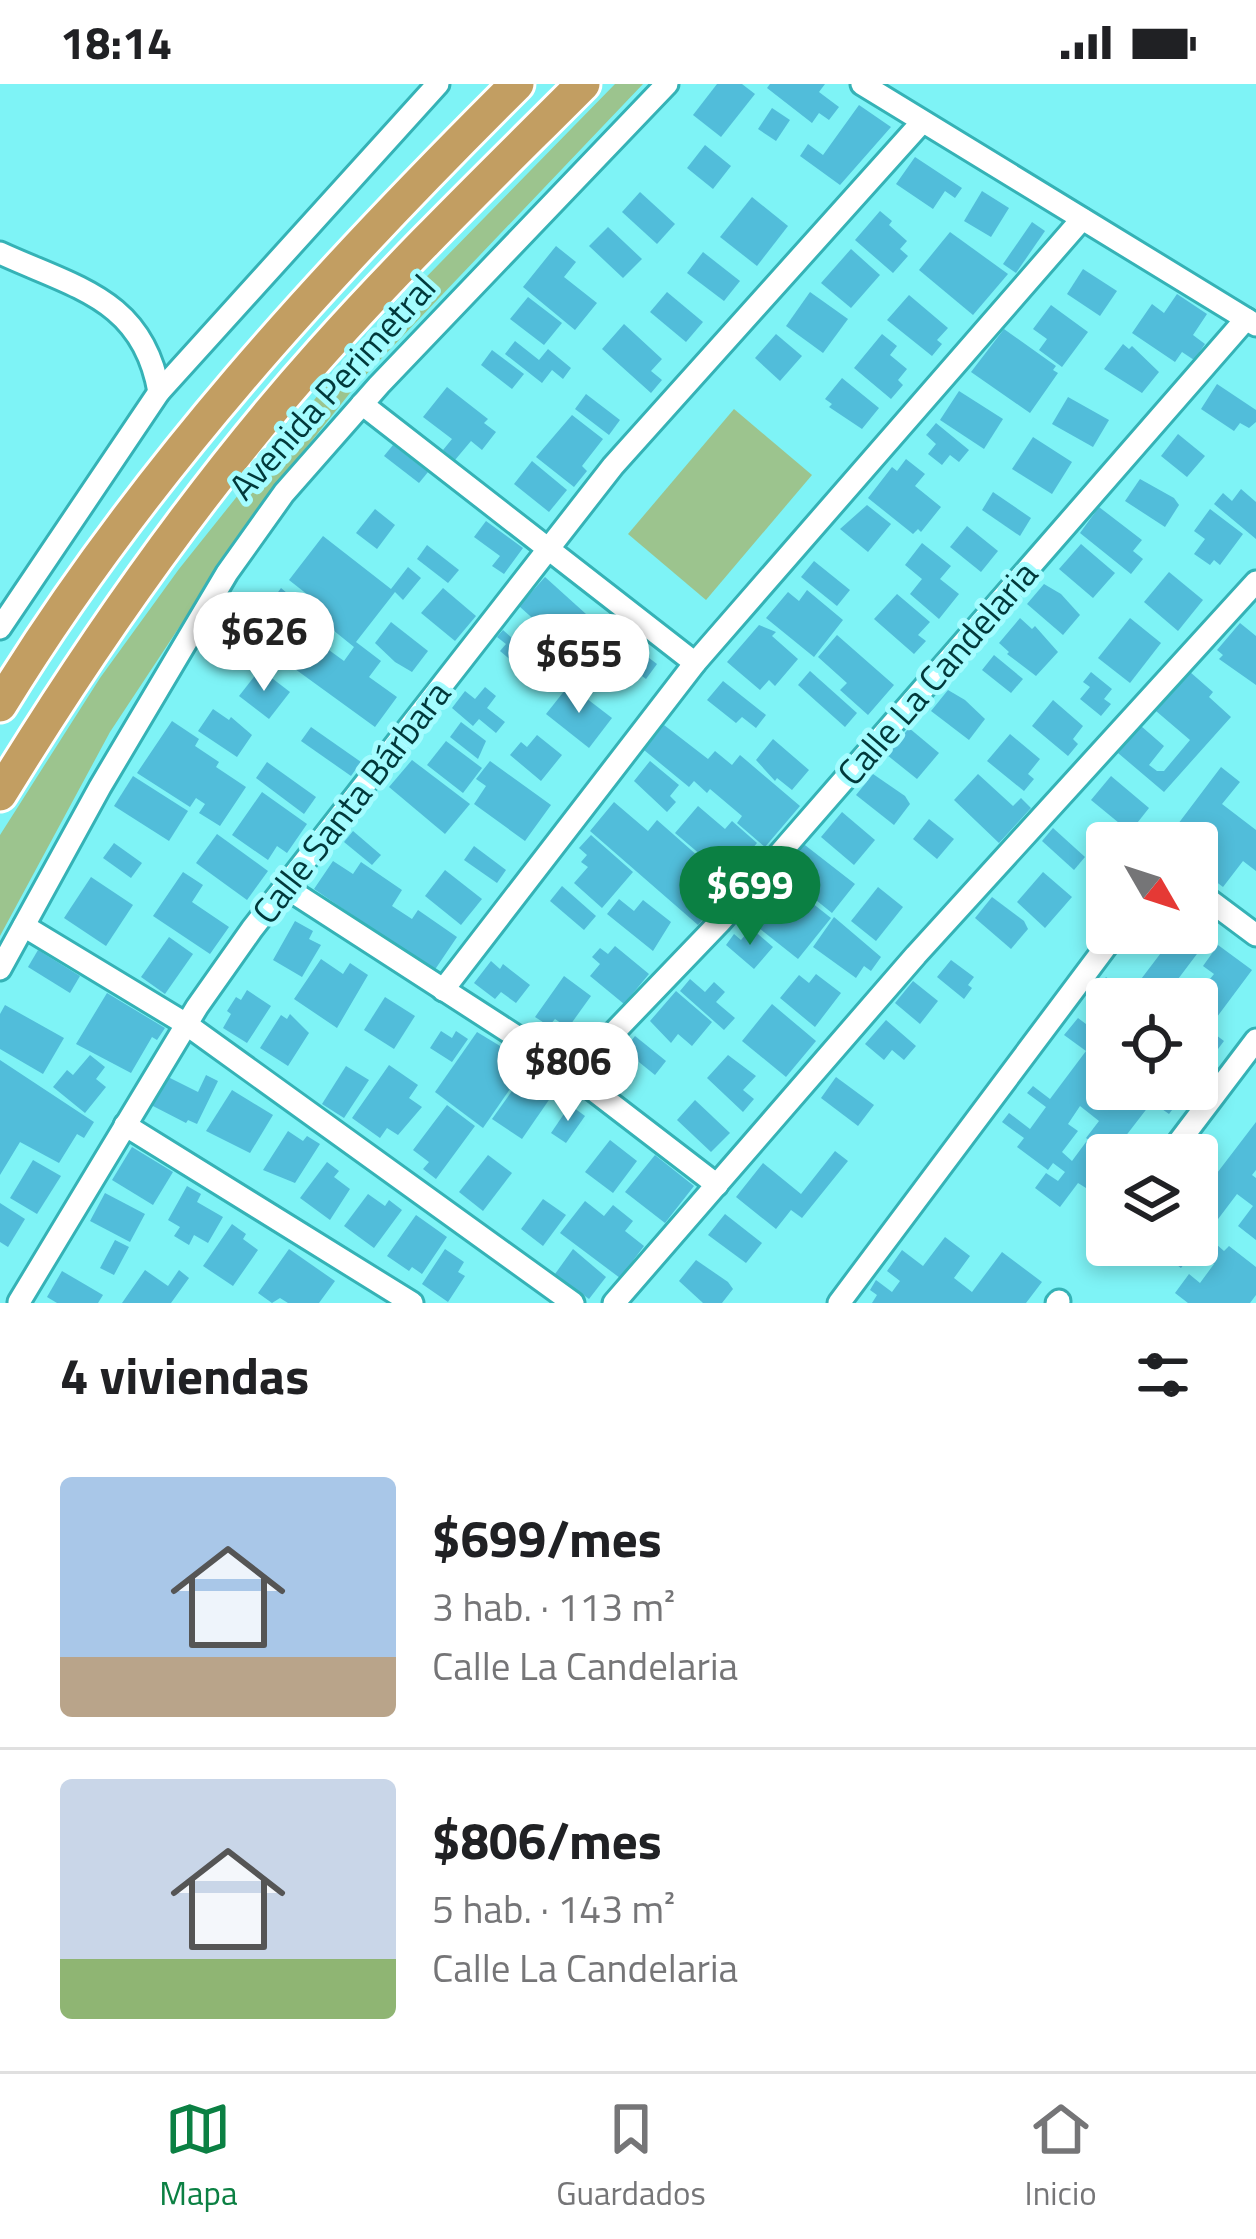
<!DOCTYPE html>
<html lang="es">
<meta charset="utf-8">
<style>
body{margin:0;font-family:"Titillium Web",sans-serif;background:#f6f6f6;color:#202124;height:100vh;display:flex;flex-direction:column;font-size:45px;white-space:nowrap}
*{box-sizing:border-box;margin:0}
p{font-size:39px;color:#757577}
.icon{flex:none;width:66px;height:66px;fill:none;stroke:currentColor;stroke-width:2;stroke-linecap:round;stroke-linejoin:round}
.map{position:relative;height:1219px;overflow:hidden}
.panel{display:flex;flex-direction:column;background:#fff;flex:1}
.panel>*{flex:none}
.needle{width:78px;rotate:129deg}
.tools{position:absolute;left:1086px;top:738px;display:grid;gap:24px}
.tools a{display:grid;place-items:center;width:132px;height:132px;border-radius:12px;background:#fff;box-shadow:0 6px 18px #0003;font-size:60px}
.price{position:absolute;translate:-50% -102px;padding:0 27px;border-radius:42px;background:#fff;color:#222;font-size:39px;line-height:78px;filter:drop-shadow(0 3px 6px #0008)}
.price::after{content:'';position:absolute;left:50%;top:72px;width:36px;height:27px;margin-left:-18px;background:inherit;clip-path:polygon(0 0,100% 0,50% 100%)}
.price.on{background:#0b8043;color:#fff}
ul{padding:0;list-style:none}
li{display:flex;align-items:center;gap:36px;height:300px;padding:0 60px}
li+li{border-top:3px solid #e0e0e0}
li span{display:grid;place-items:center;flex:none;width:336px;height:240px;border-radius:12px;color:#555}
li>.icon{margin-inline-start:auto}
span .icon{width:144px;height:144px;fill:#fffc;stroke-width:1}
li b{font-size:51px}
h2{display:flex;justify-content:space-between;align-items:center;height:144px;padding:0 60px;font-size:51px}
.status{display:flex;justify-content:space-between;align-items:center;height:84px;padding:0 60px;background:#fff;direction:ltr}
.status svg{height:33px;fill:currentColor}
.menu{display:flex;justify-content:space-around;align-items:center;height:168px;border-top:3px solid #e0e0e0;background:#fff;font-size:33px;color:#757577}
.menu a{display:grid;justify-items:center;gap:6px}
.menu .on{color:#0b8043}
.map>svg:first-child{display:block}
.green{fill:#9cc48e}
.building{fill:#51bdda;fill-rule:evenodd}
.lines{fill:none;stroke-linecap:round;stroke-linejoin:round}
.minor-casing{stroke:#35b2b6;stroke-width:27}
.trunk-casing{stroke:#fff;stroke-width:39}
.minor{stroke:#fff;stroke-width:21}
.trunk{stroke:#c29e62;stroke-width:33}
.labels{text-anchor:middle;stroke-width:10;stroke-linejoin:round;paint-order:stroke}
.street-label{font-size:36px;fill:#01393b;stroke:#a4fcff}
</style>
<div class="status"><b>18:14</b><svg viewBox="0 0 49 12"><path d="M0 12V9h3v3zM5 12V6h3v6zM10 12V3h3v9zM15 12V0h3v12zM26 1h20v11H26zM47 4h2v5h-2z"/></svg></div>
<div class="map">
<svg width="1256" height="1219" viewBox="0 0 1256 1219">
<rect width="100%" height="100%" fill="#7ef3f6"/>
<g class="green">
<polygon points="615,0 643,0 358,299 258,424 110,648 0,852 0,751 100,594 179,485 350,271"/>
<polygon points="734,325 812,391 706,516 628,450"/>
</g>
<g class="building">
<polygon points="717,0 742,0 755,10 721,53 693,31"/>
<polygon points="770,0 825,0 819,8 839,23 829,36 819,29 812,39 767,4"/>
<polygon points="859,21 891,43 840,101 800,72 808,60 823,71"/>
<polygon points="772,24 790,36 776,57 758,45"/>
<polygon points="705,61 731,82 713,105 687,84"/>
<polygon points="915,73 962,104 955,114 945,107 933,125 896,100"/>
<polygon points="982,107 1009,124 991,153 964,137"/>
<polygon points="640,108 675,140 657,160 622,128"/>
<polygon points="752,113 788,142 757,182 720,153"/>
<polygon points="880,127 892,137 889,141 907,157 900,165 908,172 893,189 855,156"/>
<polygon points="1032,138 1045,147 1016,189 1003,180"/>
<polygon points="608,143 642,175 623,194 589,162"/>
<polygon points="950,148 1008,190 973,231 919,186"/>
<polygon points="556,162 576,178 564,193 597,219 575,246 523,203"/>
<polygon points="851,165 880,191 851,224 821,199"/>
<polygon points="703,168 740,197 724,217 687,189"/>
<polygon points="1083,185 1117,207 1100,232 1067,210"/>
<polygon points="667,208 703,238 686,258 650,228"/>
<polygon points="810,208 848,235 823,269 786,242"/>
<polygon points="1177,210 1207,230 1193,251 1205,260 1194,276 1182,268 1175,278 1132,249 1152,220 1164,229"/>
<polygon points="909,211 948,244 937,256 942,260 932,272 887,236"/>
<polygon points="528,213 562,239 544,261 510,235"/>
<polygon points="1051,221 1088,248 1062,283 1039,266 1047,255 1033,245"/>
<polygon points="624,240 662,275 651,287 662,296 651,309 602,265"/>
<polygon points="1004,245 1056,282 1053,286 1058,289 1030,329 971,288"/>
<polygon points="776,250 802,272 780,297 755,274"/>
<polygon points="882,250 897,262 890,271 907,285 898,296 903,301 891,315 854,284"/>
<polygon points="515,257 539,276 548,265 571,284 563,295 552,286 542,299 505,270"/>
<polygon points="1123,260 1129,265 1132,262 1159,288 1142,309 1104,285"/>
<polygon points="492,266 524,290 512,305 481,281"/>
<polygon points="842,294 879,324 862,345 829,323 832,320 825,315"/>
<polygon points="1217,300 1256,326 1256,338 1249,344 1240,339 1234,347 1201,325"/>
<polygon points="447,303 488,335 484,339 496,348 482,366 471,357 455,376 443,366 452,355 423,333"/>
<polygon points="959,307 1003,335 984,365 940,336"/>
<polygon points="586,310 620,336 609,351 575,325"/>
<polygon points="1068,313 1109,336 1093,363 1052,340"/>
<polygon points="572,331 603,355 582,382 587,387 574,403 536,373"/>
<polygon points="936,339 969,366 959,378 950,371 942,381 928,370 936,360 926,351"/>
<polygon points="1178,350 1205,372 1187,393 1161,372"/>
<polygon points="1033,353 1072,378 1052,410 1012,385"/>
<polygon points="393,361 428,388 419,399 384,372"/>
<polygon points="906,375 925,390 915,402 941,423 921,448 918,445 913,450 868,414 892,383 897,387"/>
<polygon points="532,377 567,406 549,428 514,400"/>
<polygon points="1140,395 1174,414 1179,421 1165,443 1125,417"/>
<polygon points="1241,405 1256,418 1256,455 1214,420 1223,409 1232,417"/>
<polygon points="993,408 1031,434 1020,452 982,426"/>
<polygon points="867,421 891,440 868,468 840,445"/>
<polygon points="1099,423 1142,456 1133,467 1143,475 1131,490 1080,449"/>
<polygon points="375,425 395,441 377,465 356,449"/>
<polygon points="1210,425 1243,450 1220,481 1214,476 1210,481 1194,470 1205,455 1194,447"/>
<polygon points="486,437 523,464 504,490 492,482 500,472 474,453"/>
<polygon points="967,442 998,467 981,488 950,463"/>
<path d="M323,452L391,505L408,483L421,494L403,516L395,508L356,558L381,577L369,593L397,613L375,643L273,569L263,583L215,548L230,527L234,531L251,509L268,522L281,504L319,536L327,526L289,496ZM333,546L354,563L344,577L322,561Z"/>
<polygon points="922,459 951,482 940,495 959,510 939,535 910,510 922,495 905,481"/>
<polygon points="1081,460 1115,489 1093,514 1059,485"/>
<polygon points="427,461 459,486 448,499 417,475"/>
<polygon points="814,477 850,506 837,522 801,493"/>
<polygon points="1169,488 1203,516 1178,547 1144,518"/>
<polygon points="545,493 586,530 560,559 519,522"/>
<polygon points="1044,500 1061,510 1080,531 1063,551 1027,520"/>
<polygon points="443,504 476,532 455,557 421,529"/>
<polygon points="807,506 843,536 814,573 766,534 788,508 799,517"/>
<polygon points="897,510 930,538 918,551 926,557 914,570 874,535"/>
<polygon points="1020,534 1032,545 1035,542 1058,568 1036,592 1007,570 1009,568 999,559"/>
<polygon points="1130,534 1161,559 1130,599 1098,574"/>
<polygon points="391,538 428,567 412,588 395,578 375,559"/>
<polygon points="1240,539 1256,552 1256,601 1219,575 1223,571 1217,566"/>
<polygon points="759,541 776,548 772,552 798,575 775,602 769,596 760,606 727,578"/>
<polygon points="521,543 557,573 536,598 500,567 506,560 497,553 503,546 512,554"/>
<polygon points="616,549 657,580 646,595 630,583 620,596 595,576"/>
<polygon points="837,551 894,601 868,631 840,606 847,599 818,573"/>
<polygon points="994,571 1023,595 1011,609 982,586"/>
<polygon points="260,585 290,608 269,635 239,612"/>
<polygon points="810,587 857,629 845,643 798,601"/>
<polygon points="1091,588 1112,605 1104,615 1111,620 1101,632 1080,615 1090,603 1083,598"/>
<polygon points="1190,588 1213,608 1209,613 1231,633 1164,708 1118,669 1141,642 1164,662 1149,681 1157,687 1164,687 1190,656 1156,627"/>
<polygon points="723,597 766,631 756,644 742,633 736,639 707,616"/>
<polygon points="569,601 612,634 589,664 546,630"/>
<polygon points="485,603 496,612 487,624 505,638 496,649 479,635 473,642 452,624 465,607 475,615"/>
<polygon points="948,606 965,616 985,635 969,656 931,627"/>
<polygon points="1053,616 1083,642 1073,655 1078,660 1068,672 1032,642"/>
<polygon points="213,625 229,636 231,633 252,651 237,673 198,647"/>
<polygon points="172,637 199,655 195,662 219,678 216,683 246,703 220,742 199,729 205,720 196,714 190,723 137,689"/>
<polygon points="461,638 486,657 478,675 450,653"/>
<polygon points="664,641 708,675 715,667 732,681 740,671 800,722 765,763 737,739 742,732 710,705 707,709 694,697 689,703 644,666"/>
<polygon points="311,643 361,678 351,692 301,657"/>
<polygon points="909,644 939,669 917,695 887,671"/>
<polygon points="1010,650 1040,675 1028,690 1034,695 1024,707 987,677"/>
<polygon points="537,651 562,671 541,697 510,671 521,658 527,663"/>
<polygon points="773,655 809,686 792,706 777,694 775,697 756,676"/>
<polygon points="446,657 482,684 463,709 427,681"/>
<polygon points="412,676 470,720 445,750 389,703"/>
<polygon points="490,677 551,721 525,757 474,720 486,702 476,695"/>
<polygon points="650,677 679,701 670,712 676,718 667,728 634,697"/>
<polygon points="267,678 316,713 304,730 256,694"/>
<polygon points="1221,683 1240,698 1222,720 1256,746 1256,787 1243,777 1223,803 1202,787 1207,780 1197,771 1197,759 1193,759 1197,754 1178,740"/>
<polygon points="873,690 905,712 910,720 894,741 856,711"/>
<polygon points="978,690 1013,722 1021,714 1031,724 999,759 954,716"/>
<polygon points="133,692 188,727 169,757 114,722"/>
<polygon points="1111,692 1149,724 1130,748 1091,716"/>
<polygon points="262,708 307,740 287,769 277,762 268,776 232,751"/>
<polygon points="614,718 648,747 657,736 732,802 698,841 590,747"/>
<polygon points="698,722 725,745 732,737 757,759 728,794 675,749"/>
<polygon points="842,728 875,756 854,781 821,753"/>
<polygon points="929,735 954,755 937,775 913,755"/>
<polygon points="1053,744 1085,773 1074,786 1042,757"/>
<polygon points="353,747 381,771 372,781 344,758"/>
<polygon points="217,750 268,787 247,816 196,779"/>
<polygon points="591,751 633,788 602,824 574,799 588,783 581,778 587,771 579,764"/>
<polygon points="801,758 855,800 832,829 785,791 794,780 788,774"/>
<polygon points="114,759 142,779 131,794 103,774"/>
<polygon points="474,762 506,786 497,799 464,776"/>
<polygon points="333,777 353,790 361,778 402,806 392,822 412,835 418,826 457,853 434,887 314,805"/>
<polygon points="445,786 482,815 461,841 425,812"/>
<polygon points="183,788 203,801 192,818 229,843 210,870 153,832"/>
<polygon points="1043,788 1072,813 1045,844 1017,818"/>
<polygon points="91,793 133,821 106,862 64,834"/>
<polygon points="783,796 831,834 798,875 750,837"/>
<polygon points="562,802 596,832 584,846 550,817"/>
<polygon points="878,803 903,823 876,857 851,837"/>
<polygon points="992,813 1024,837 1028,845 1011,865 975,834"/>
<polygon points="619,815 634,827 643,816 671,838 653,867 607,830"/>
<polygon points="834,833 881,873 871,887 864,882 856,894 813,863"/>
<polygon points="295,837 313,847 309,855 321,861 302,893 273,876"/>
<polygon points="751,844 773,863 754,885 726,861 734,850 741,856"/>
<polygon points="1197,845 1209,854 1163,915 1107,915 1107,925 1091,913 1106,893 1129,911 1176,849 1197,849"/>
<polygon points="169,853 193,870 165,910 141,893"/>
<polygon points="1218,861 1252,886 1208,945 1224,957 1197,993 1194,915 1214,890 1203,882"/>
<polygon points="615,862 649,890 624,920 590,892 600,880 592,873 600,864 608,870"/>
<polygon points="38,866 80,892 70,909 28,883"/>
<polygon points="321,875 343,890 350,879 368,891 337,944 294,915"/>
<polygon points="951,876 974,893 968,901 972,904 964,915 937,893"/>
<polygon points="491,877 500,885 503,880 530,901 516,919 501,908 495,915 474,899"/>
<polygon points="816,890 841,909 815,943 780,914 799,891 809,899"/>
<polygon points="564,892 591,912 568,944 555,935 549,942 535,933"/>
<polygon points="690,895 705,908 714,898 725,908 716,918 735,934 724,946 680,907"/>
<polygon points="913,897 938,917 920,940 895,919"/>
<polygon points="247,906 271,922 247,959 223,944 231,930 227,927 236,913 241,916"/>
<polygon points="676,907 712,938 692,962 678,950 671,959 650,937"/>
<polygon points="107,909 165,944 157,956 152,953 131,989 76,960"/>
<polygon points="385,913 415,932 394,965 364,946"/>
<polygon points="772,920 816,957 786,993 742,957"/>
<polygon points="5,921 64,954 43,990 0,965 0,930"/>
<polygon points="290,930 309,949 288,982 260,964 281,931 287,935"/>
<polygon points="1078,934 1098,949 1107,938 1107,1005 1188,1005 1169,1030 1152,1018 1111,1071 1086,1054 1099,1037 1080,1022 1068,1040 1078,1047 1062,1068 1072,1077 1086,1058 1107,1073 1107,1099 1096,1091 1086,1104 1078,1099 1060,1123 1035,1104 1046,1089 1058,1097 1065,1088 1053,1079 1048,1086 1017,1063 1024,1054 1002,1038 1009,1029 1030,1045 1046,1023 1027,1009 1033,1002 1050,1015 1086,967 1064,951"/>
<polygon points="886,936 916,962 904,976 892,966 884,976 865,960"/>
<polygon points="441,947 452,954 456,947 468,955 452,978 430,964"/>
<polygon points="477,948 528,979 483,1044 435,1008"/>
<polygon points="635,952 666,977 655,991 624,966"/>
<polygon points="90,971 105,983 96,995 106,1003 85,1029 53,1003 67,986 73,991"/>
<polygon points="728,971 756,992 743,1006 754,1015 743,1028 707,994"/>
<polygon points="0,976 94,1038 84,1054 77,1050 59,1079 20,1058 0,1091"/>
<polygon points="389,981 418,1001 409,1014 422,1023 398,1051 387,1044 380,1054 352,1034"/>
<polygon points="346,982 369,996 344,1034 322,1020"/>
<polygon points="524,990 553,1010 522,1055 492,1035"/>
<polygon points="206,991 218,997 197,1040 188,1036 186,1039 151,1021 166,992 198,1008"/>
<polygon points="836,993 874,1021 858,1042 821,1014"/>
<polygon points="232,1006 273,1031 250,1069 206,1047"/>
<polygon points="695,1016 730,1049 711,1068 677,1036"/>
<polygon points="447,1021 475,1042 436,1095 423,1085 429,1078 413,1066"/>
<polygon points="570,1021 585,1032 566,1059 551,1049"/>
<polygon points="1256,1038 1256,1086 1252,1091 1256,1094 1256,1156 1238,1142 1253,1122 1237,1110 1181,1184 1158,1167 1163,1161 1197,1161 1197,1079 1214,1093"/>
<polygon points="288,1047 303,1057 307,1052 320,1060 295,1099 263,1086"/>
<polygon points="610,1056 637,1077 613,1109 585,1088"/>
<polygon points="132,1063 173,1088 153,1121 112,1096"/>
<polygon points="835,1067 848,1077 802,1134 791,1126 776,1145 736,1113 763,1079 801,1110"/>
<polygon points="488,1071 512,1089 483,1127 459,1108"/>
<polygon points="655,1071 694,1102 665,1139 625,1108"/>
<polygon points="33,1076 61,1092 37,1130 10,1114"/>
<polygon points="327,1078 339,1087 334,1093 350,1105 330,1136 300,1114"/>
<polygon points="187,1102 201,1110 197,1118 223,1133 208,1159 194,1151 189,1161 174,1152 180,1143 168,1136"/>
<polygon points="105,1109 145,1130 130,1158 90,1137"/>
<polygon points="368,1110 385,1122 389,1116 402,1126 374,1164 344,1142"/>
<polygon points="543,1115 566,1131 543,1162 521,1145"/>
<polygon points="585,1117 604,1132 613,1121 633,1137 625,1147 644,1162 620,1194 560,1149"/>
<polygon points="0,1119 25,1135 8,1163 0,1158"/>
<polygon points="725,1130 762,1159 746,1179 708,1151"/>
<polygon points="416,1131 447,1153 422,1190 412,1183 409,1187 387,1172"/>
<polygon points="232,1140 246,1150 243,1155 258,1166 233,1202 203,1182"/>
<polygon points="945,1153 970,1172 954,1194 972,1208 1002,1168 1042,1198 1026,1219 872,1219 877,1211 870,1206 876,1196 892,1208 900,1197 887,1187 902,1166 923,1182"/>
<polygon points="115,1156 129,1163 114,1191 100,1184"/>
<polygon points="1216,1160 1224,1167 1229,1162 1256,1183 1256,1211 1250,1219 1188,1219 1175,1209 1189,1190 1200,1199 1214,1180 1206,1174"/>
<polygon points="289,1165 335,1197 319,1219 288,1219 280,1214 272,1219 258,1209"/>
<polygon points="445,1165 464,1178 458,1188 465,1192 448,1218 422,1200"/>
<polygon points="573,1165 606,1193 589,1215 555,1190"/>
<polygon points="696,1176 728,1198 733,1205 722,1219 703,1219 679,1197"/>
<polygon points="145,1186 168,1202 179,1186 189,1194 171,1219 122,1219"/>
<polygon points="62,1187 103,1211 98,1219 57,1219 47,1213"/>
</g>
<g class="lines">
<g class="minor-casing">
<g id="minor">
<polyline points="862,0 1256,241"/>
<path d="M0,169C76,204 143,215 159,308"/>
<polyline points="362,320 695,579"/>
<polyline points="0,544 159,308 438,0"/>
<polyline points="285,803 562,982 717,1101"/>
<polyline points="1197,807 1256,851"/>
<polyline points="24,842 186,940 573,1219"/>
<polyline points="0,885 100,703 227,489 284,409 379,301 667,0"/>
<polyline points="443,906 695,579 1082,135"/>
<polyline points="574,990 719,839 1246,235"/>
<polyline points="125,1041 412,1219"/>
<polyline points="1169,1071 1256,956"/>
<polyline points="1101,1161 1107,1153"/>
<polyline points="19,1218 197,923 252,845 613,382 922,38"/>
<polyline points="614,1219 916,871 1256,498"/>
<polyline points="839,1219 1116,849"/>
<polyline points="1057,1219 1059,1217"/>
</g>
</g>
<g class="trunk-casing">
<g id="trunk">
<path d="M0,621C142,389 326,190 517,0"/>
<path d="M0,710C95,555 201,403 322,268C405,175 495,88 583,0"/>
</g>
</g>
<use href="#minor" class="minor"/>
<use href="#trunk" class="trunk"/>
</g>
<g class="labels">
<g class="street-label">
<text transform="translate(332 303) rotate(-48)" y="13">Avenida Perimetral</text>
<text transform="translate(937 589) rotate(-49)" y="13">Calle La Candelaria</text>
<text transform="translate(351 718) rotate(-52)" y="13">Calle Santa Bárbara</text>
</g>
</g>
</svg>
<div class="tools">
<a><svg class="needle" viewBox="-14 -14 28 28"><path d="M0-13l5 13h-10z" fill="#e53935"/><path d="M0 13l5-13h-10z" fill="#757577"/></svg></a>
<a><svg class="icon" aria-label="locate" viewBox="0 0 24 24"><circle cx="12" cy="12" r="6"/><path d="M12 2v4M12 18v4M2 12h4M18 12h4"/></svg></a>
<a><svg class="icon" aria-label="layers" viewBox="0 0 24 24"><path d="M12 4l9 5-9 5-9-5zM3 14l9 5 9-5"/></svg></a>
</div>
<b class="price" style="left:264px;top:610px">$626</b>
<b class="price" style="left:579px;top:632px">$655</b>
<b class="price on" style="left:750px;top:864px">$699</b>
<b class="price" style="left:568px;top:1040px">$806</b>
</div>
<section class="panel">
<h2>4 viviendas<svg class="icon" aria-label="filters" viewBox="0 0 24 24"><path d="M4 7h16M4 17h16"/><circle cx="9" cy="7" r="2"/><circle cx="15" cy="17" r="2"/></svg></h2>
<ul>
<li><span style="background:linear-gradient(#a9c7e8 75%,#b9a48a 0)"><svg class="icon" aria-label="home" viewBox="0 0 24 24"><path d="M3 11l9-7 9 7M6 9v11h12V9"/></svg></span><div><b>$699/mes</b><p>3 hab. · 113 m²</p><p>Calle La Candelaria</p></div></li>
<li><span style="background:linear-gradient(#c9d6e8 75%,#8fb573 0)"><svg class="icon" aria-label="home" viewBox="0 0 24 24"><path d="M3 11l9-7 9 7M6 9v11h12V9"/></svg></span><div><b>$806/mes</b><p>5 hab. · 143 m²</p><p>Calle La Candelaria</p></div></li>
</ul>
</section>
<nav class="menu">
<a class="on"><svg class="icon" aria-label="map" viewBox="0 0 24 24"><path d="M3 6l6-2 6 2 6-2v14l-6 2-6-2-6 2zM9 4v14M15 6v14"/></svg>Mapa</a>
<a><svg class="icon" aria-label="saved" viewBox="0 0 24 24"><path d="M7 4h10v16l-5-4-5 4z"/></svg>Guardados</a>
<a><svg class="icon" aria-label="home" viewBox="0 0 24 24"><path d="M3 11l9-7 9 7M6 9v11h12V9"/></svg>Inicio</a>
</nav>
